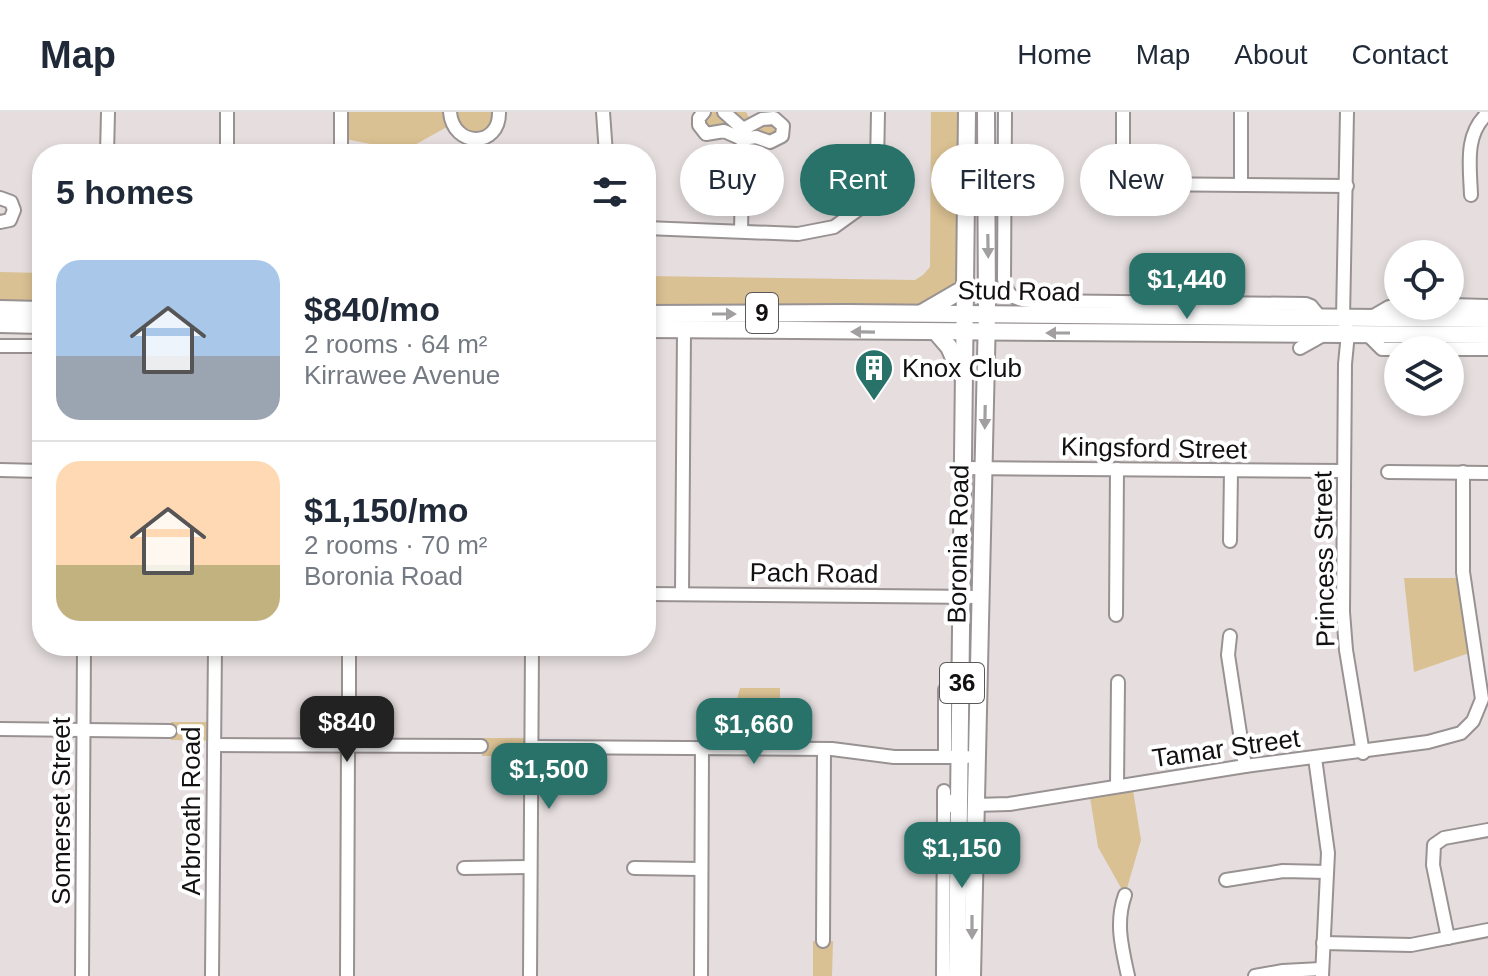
<!DOCTYPE html>
<meta charset="utf-8">
<style>
body{margin:0;font-family:Arial,sans-serif;background:#f6f6f7;color:#1f2937;height:100vh;display:flex;flex-direction:column;font-size:30px;white-space:nowrap}
*{box-sizing:border-box;margin:0}
p{font-size:26px;color:#747a83}
.icon{flex:none;width:44px;height:44px;fill:none;stroke:currentColor;stroke-width:2;stroke-linecap:round;stroke-linejoin:round}
.map{position:relative;flex:1;overflow:hidden}
.side{position:absolute;left:32px;top:32px;width:624px;height:512px;display:flex;flex-direction:column;background:#fff;border-radius:32px;box-shadow:0 4px 12px #0003}
.side>*{flex:none}
.guide{position:absolute;left:680px;top:32px;width:688px;height:72px;display:flex;gap:16px}
.tools{position:absolute;left:1384px;top:128px;display:grid;gap:16px}
.tools a{display:grid;place-items:center;width:80px;height:80px;border-radius:50%;background:#fff;box-shadow:0 4px 12px #0003;font-size:40px}
.price{position:absolute;translate:-50% -68px;padding:0 18px;border-radius:16px;background:#29726a;color:#fff;font-size:26px;line-height:52px;filter:drop-shadow(0 2px 4px #0008)}
.price::after{content:'';position:absolute;left:50%;top:48px;width:24px;height:18px;margin-left:-12px;background:inherit;clip-path:polygon(0 0,100% 0,50% 100%)}
.price.current{background:#222;color:#fff}
ul{padding:0;list-style:none}
li{display:flex;align-items:center;gap:24px;height:200px;padding:0 24px}
li+li{border-top:2px solid #e0e1e3}
li span{display:grid;place-items:center;flex:none;width:224px;height:160px;border-radius:24px;color:#555}
li>.icon{margin-inline-start:auto}
span .icon{width:96px;height:96px;fill:#fffc;stroke-width:1}
li b{font-size:34px}
h2{display:flex;justify-content:space-between;align-items:center;height:96px;padding:0 24px;font-size:34px}
.chip{padding:0 28px;border-radius:36px;background:#fff;box-shadow:0 4px 12px #0003;font-size:28px;line-height:72px}
.chip.current{background:#29726a;color:#fff}
header{display:flex;align-items:center;gap:48px;box-sizing:border-box;height:112px;padding:0 40px;background:#fff;border-bottom:2px solid #e0e1e3}
header strong{font-size:38px}
nav{display:flex;gap:44px;margin-inline-start:auto;font-size:28px}
.map>svg:first-child{display:block}
.green{fill:#dac193}
.lines{fill:none;stroke-linecap:round;stroke-linejoin:round}
.minor-casing{stroke:#999292;stroke-width:16}
.major-casing{stroke:#999292;stroke-width:20}
.minor{stroke:#fff;stroke-width:12}
.major{stroke:#fff;stroke-width:16}
.oneway{fill:#a19fa0}
.labels{text-anchor:middle;stroke-width:8;stroke-linejoin:round;paint-order:stroke}
.shield{fill:#fff;stroke:#5a5858;stroke-width:2}
.shield-label{font-size:24px;font-weight:bold;fill:#131011}
.street-label{font-size:26px;fill:#131011;stroke:#fff}
.poi-label{font-size:26px;fill:#131011;stroke:#fff;text-anchor:start}
</style>
<header>
<strong>Map</strong>
<nav><a>Home</a><a>Map</a><a>About</a><a>Contact</a></nav>
</header>
<div class="map">
<svg width="1488" height="864" viewBox="0 0 1488 864">
<rect width="100%" height="100%" fill="#e5ddde"/>
<g class="green">
<polygon points="341,0 499,0 500,4 480,26 452,12 404,39 341,26"/>
<polygon points="704,0 746,0 752,11 774,6 780,26 709,22 699,6"/>
<polygon points="931,0 967,0 965,176 920,201 646,202 646,164 915,168 923,163 930,155"/>
<polygon points="0,160 42,161 42,197 0,197"/>
<polygon points="1404,466 1463,466 1475,539 1414,560"/>
<polygon points="740,576 780,576 780,637 724,636"/>
<polygon points="339,598 358,598 357,622 339,621"/>
<polygon points="171,610 214,610 214,629 171,628"/>
<polygon points="481,626 531,626 531,644 482,644"/>
<polygon points="1132,672 1141,728 1125,783 1098,735 1089,679"/>
<polygon points="813,829 833,829 832,864 813,864"/>
</g>
<g class="lines">
<g class="minor-casing">
<g id="minor">
<polyline points="227,0 227,42"/>
<path d="M450,0C453,36 500,36 499,0"/>
<polyline points="603,0 606,42"/>
<polyline points="704,0 699,6 699,13 706,22 724,19 742,27 756,25 770,30 782,24 783,14 774,6 762,7 743,17 724,0"/>
<path d="M1005,0L1004,167C1006,184 1015,188 1031,189L1306,192L1311,194L1320,205"/>
<polyline points="1123,0 1123,61 1127,69"/>
<polyline points="1347,0 1343,206 1348,221 1345,252 1343,500 1346,538 1363,641"/>
<polyline points="107,42 108,0"/>
<polyline points="341,42 341,0"/>
<polyline points="1241,73 1241,0"/>
<polyline points="1120,75 1127,69 1135,72 1347,74"/>
<path d="M1471,83C1470,54 1464,22 1488,1"/>
<polyline points="0,86 11,90 14,98 10,108 0,110"/>
<polyline points="646,116 798,122 834,115 859,97 874,70 877,53 878,0"/>
<polyline points="741,119 743,20"/>
<polyline points="1450,193 1488,194"/>
<polyline points="1370,206 1389,195 1398,193"/>
<polyline points="1367,222 1382,237 1488,237"/>
<polyline points="0,234 42,234"/>
<polyline points="1300,236 1325,222"/>
<polyline points="964,356 1344,359"/>
<polyline points="0,358 42,359"/>
<polyline points="1388,360 1488,361"/>
<polyline points="1230,429 1231,359"/>
<polyline points="646,482 981,485"/>
<polyline points="682,482 684,218"/>
<polyline points="1116,503 1117,357"/>
<polyline points="1230,524 1228,543 1245,654"/>
<polyline points="349,597 349,534"/>
<polyline points="0,617 170,619"/>
<polyline points="214,633 481,634"/>
<polyline points="531,635 832,637 894,645 967,645"/>
<polyline points="945,645 945,578"/>
<polyline points="1315,646 1328,741 1322,864"/>
<polyline points="1117,674 1118,570"/>
<polyline points="944,679 944,698"/>
<polyline points="974,693 1009,692 1245,654 1428,630 1461,621 1473,609 1482,587 1463,460 1463,360"/>
<polyline points="464,756 530,755"/>
<polyline points="634,756 701,757"/>
<polyline points="1226,768 1283,759 1327,760"/>
<path d="M1125,783C1115,811 1122,836 1128,864"/>
<polyline points="1448,826 1433,753 1434,733 1444,726 1488,718"/>
<polyline points="823,829 824,637"/>
<polyline points="1323,831 1411,833 1488,818"/>
<polyline points="82,864 84,534"/>
<polyline points="212,864 215,534"/>
<polyline points="347,864 348,634"/>
<polyline points="530,864 532,534"/>
<polyline points="701,864 702,636"/>
<polyline points="943,864 944,698 959,683"/>
<polyline points="1255,864 1283,859 1321,857"/>
</g>
</g>
<g class="major-casing">
<g id="major">
<polyline points="0,197 42,198"/>
<polyline points="922,201 965,176"/>
<polyline points="646,202 846,201 1488,207"/>
<polyline points="0,212 42,213"/>
<polyline points="646,217 1488,223"/>
<polyline points="937,221 949,235 961,262"/>
<polyline points="957,864 967,0"/>
<polyline points="972,864 987,202 986,0"/>
</g>
</g>
<use href="#minor" class="minor"/>
<use href="#major" class="major"/>
</g>
<defs><path id="oneway-solid" d="M-6-.8H1V-3.2L6.5 0L1 3.2V.8H-6Z" transform="scale(2)"/></defs>
<g class="oneway">
<use href="#oneway-solid" transform="translate(988 134) rotate(89)"/>
<use href="#oneway-solid" transform="translate(724 202)"/>
<use href="#oneway-solid" transform="translate(863 220) rotate(-179)"/>
<use href="#oneway-solid" transform="translate(1058 221) rotate(180)"/>
<use href="#oneway-solid" transform="translate(985 305) rotate(91)"/>
<use href="#oneway-solid" transform="translate(972 815) rotate(90)"/>
</g>
<defs>
<g id="building-pin" transform="scale(2)"><path d="M0 17L-7.5 6A9.5 9.5 0 1 1 7.5 6Z" fill="#29726a" stroke="#fff"/><path d="M-4-6H4V6H1V3H-1V6H-4ZM-2.5-4.3h1.7v1.8h-1.7ZM.8-4.3h1.7v1.8H.8ZM-2.5-1h1.7V.8h-1.7ZM.8-1h1.7V.8H.8Z" fill="#fff"/></g>
</defs>
<g fill-rule="evenodd">
<use href="#building-pin" x="874" y="256"/>
</g>
<g class="labels">
<g class="shield">
<rect x="746" y="181" width="32" height="40" rx="6"/>
<rect x="940" y="551" width="44" height="40" rx="6"/>
</g>
<g class="shield-label">
<text x="762" y="209">9</text>
<text x="962" y="579">36</text>
</g>
<g class="street-label">
<text transform="translate(1019 179) rotate(1)" y="9">Stud Road</text>
<text transform="translate(1154 336) rotate(1)" y="9">Kingsford Street</text>
<text transform="translate(958 432) rotate(-89)" y="9">Boronia Road</text>
<text transform="translate(1324 447) rotate(-91)" y="9">Princess Street</text>
<text transform="translate(814 461) rotate(1)" y="9">Pach Road</text>
<text transform="translate(1226 636) rotate(-8)" y="9">Tamar Street</text>
<text transform="translate(61 699) rotate(-90)" y="9">Somerset Street</text>
<text transform="translate(191 699) rotate(-90)" y="9">Arbroath Road</text>
</g>
<g class="poi-label">
<text x="902" y="265">Knox Club</text>
</g>
</g>
</svg>
<div class="tools">
<a><svg class="icon" aria-label="locate" viewBox="0 0 24 24"><circle cx="12" cy="12" r="6"/><path d="M12 2v4M12 18v4M2 12h4M18 12h4"/></svg></a>
<a><svg class="icon" aria-label="layers" viewBox="0 0 24 24"><path d="M12 4l9 5-9 5-9-5zM3 14l9 5 9-5"/></svg></a>
</div>
<b class="price" style="left:1187px;top:209px">$1,440</b>
<b class="price current" style="left:347px;top:652px">$840</b>
<b class="price" style="left:754px;top:654px">$1,660</b>
<b class="price" style="left:549px;top:699px">$1,500</b>
<b class="price" style="left:962px;top:778px">$1,150</b>
<div class="guide">
<a class="chip">Buy</a>
<a class="chip current">Rent</a>
<a class="chip">Filters</a>
<a class="chip">New</a>
</div>
<section class="side">
<h2>5 homes<svg class="icon" aria-label="filters" viewBox="0 0 24 24"><path d="M4 7h16M4 17h16"/><circle cx="9" cy="7" r="2"/><circle cx="15" cy="17" r="2"/></svg></h2>
<ul>
<li><span style="background:linear-gradient(#a9c7e8 60%,#9aa5b1 0)"><svg class="icon" aria-label="home" viewBox="0 0 24 24"><path d="M3 11l9-7 9 7M6 9v11h12V9"/></svg></span><div><b>$840/mo</b><p>2 rooms · 64 m²</p><p>Kirrawee Avenue</p></div></li>
<li><span style="background:linear-gradient(#ffd9b3 65%,#c2b280 0)"><svg class="icon" aria-label="home" viewBox="0 0 24 24"><path d="M3 11l9-7 9 7M6 9v11h12V9"/></svg></span><div><b>$1,150/mo</b><p>2 rooms · 70 m²</p><p>Boronia Road</p></div></li>
</ul>
</section>
</div>
